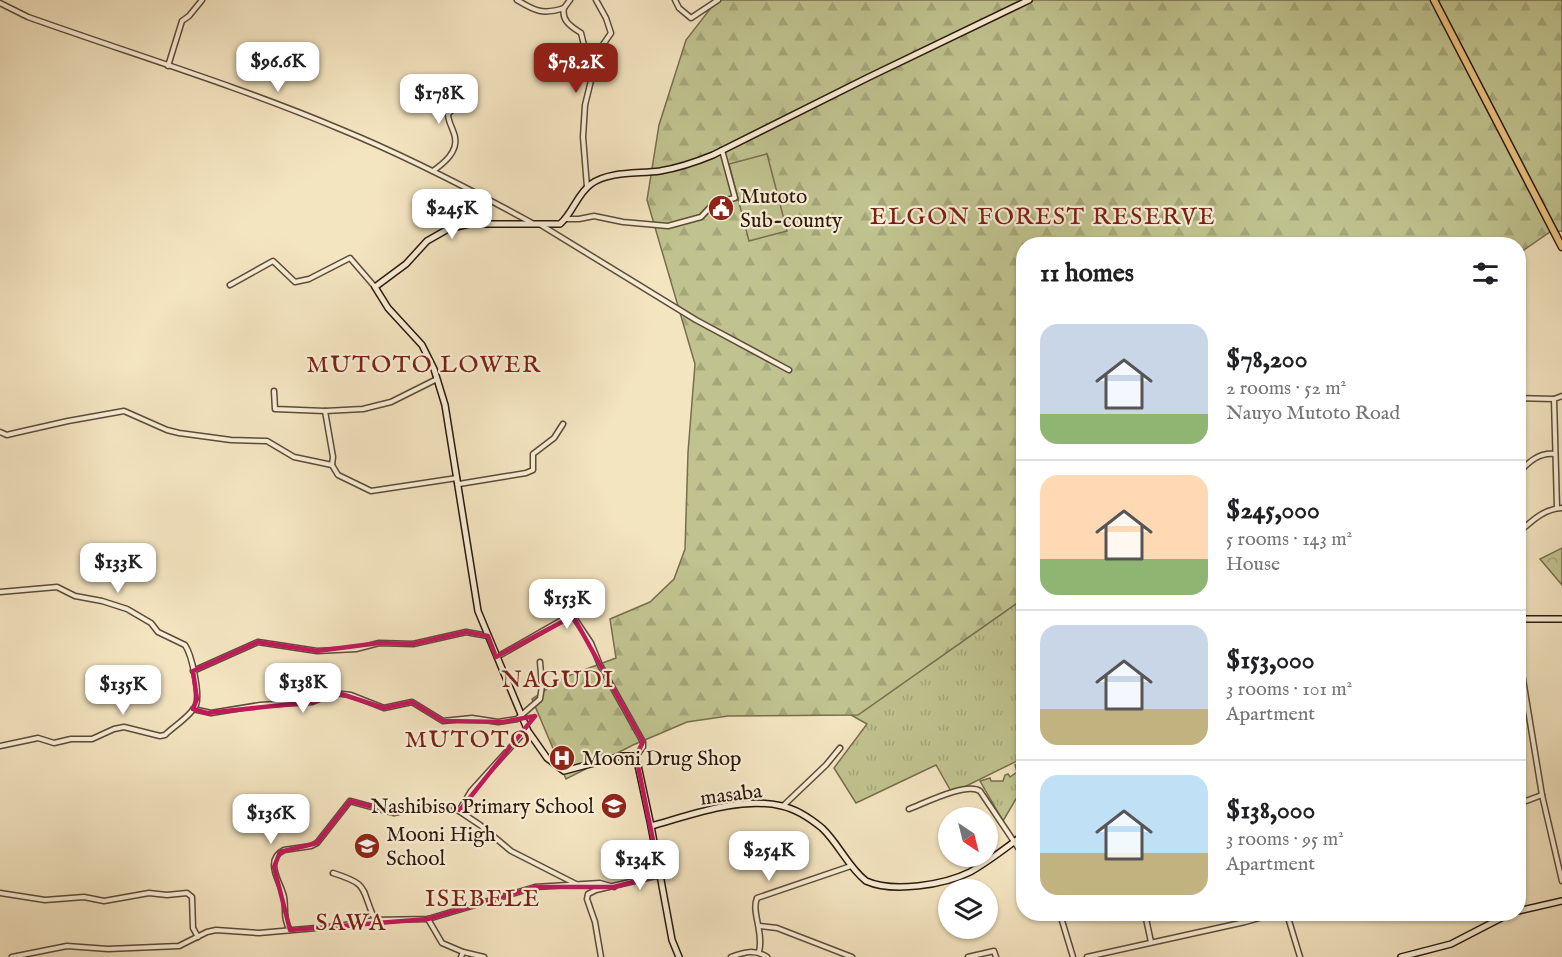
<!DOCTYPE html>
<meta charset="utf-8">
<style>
body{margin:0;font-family:"IM FELL English",serif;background:#f2f2f2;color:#202124;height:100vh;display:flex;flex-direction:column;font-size:22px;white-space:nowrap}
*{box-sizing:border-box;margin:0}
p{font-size:20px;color:#757577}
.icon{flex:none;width:33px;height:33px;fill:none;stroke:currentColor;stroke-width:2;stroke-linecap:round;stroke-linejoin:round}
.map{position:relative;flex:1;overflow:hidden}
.side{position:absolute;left:1016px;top:237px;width:510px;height:684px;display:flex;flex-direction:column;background:#fff;border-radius:24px;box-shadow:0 2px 4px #0004}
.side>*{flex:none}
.needle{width:39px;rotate:145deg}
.tools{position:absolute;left:938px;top:807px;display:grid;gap:12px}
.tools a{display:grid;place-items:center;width:60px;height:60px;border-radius:50%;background:#fff;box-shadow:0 2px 4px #0004;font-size:30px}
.price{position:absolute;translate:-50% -51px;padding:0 14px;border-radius:12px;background:#fff;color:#222;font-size:20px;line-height:39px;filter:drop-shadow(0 2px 3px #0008)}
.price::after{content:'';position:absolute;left:50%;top:36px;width:18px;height:14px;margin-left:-9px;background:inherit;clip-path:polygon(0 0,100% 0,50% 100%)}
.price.selected{background:#8f2418;color:#fff}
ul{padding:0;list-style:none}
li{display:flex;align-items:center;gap:18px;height:150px;padding:0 24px}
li+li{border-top:2px solid #e0e0e0}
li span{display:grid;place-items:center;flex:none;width:168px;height:120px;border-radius:18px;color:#555}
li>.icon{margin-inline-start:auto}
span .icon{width:72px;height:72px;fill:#fffc;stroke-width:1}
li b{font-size:26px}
h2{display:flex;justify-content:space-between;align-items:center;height:72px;padding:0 24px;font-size:26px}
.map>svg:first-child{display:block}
.grass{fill:url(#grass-tufts);stroke:#766e4d;stroke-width:1.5}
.forest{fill:url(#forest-firs);stroke:#766e4d;stroke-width:1.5}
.park{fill:url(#park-crowns);stroke:#766e4d;stroke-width:1.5}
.garden{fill:#c0c38f;stroke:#766e4d;stroke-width:1.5}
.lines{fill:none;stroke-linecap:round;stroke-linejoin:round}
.street-casing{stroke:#5d4b38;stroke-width:7}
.secondary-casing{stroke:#2b180b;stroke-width:8}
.primary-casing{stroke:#2b180b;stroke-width:9}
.street{stroke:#f8eed7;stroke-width:4}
.secondary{stroke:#f8eed7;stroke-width:5}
.primary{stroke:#eac280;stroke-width:6}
.marked{fill:none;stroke:#c2185b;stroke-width:4.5;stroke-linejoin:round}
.labels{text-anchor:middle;stroke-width:4.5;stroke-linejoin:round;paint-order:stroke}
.poi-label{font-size:21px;fill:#2b180b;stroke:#f8eed7;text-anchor:start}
.street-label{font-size:21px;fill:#2b180b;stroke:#f8eed7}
.quarter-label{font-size:24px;letter-spacing:1.5px;fill:#7a1f14;stroke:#f8eed7}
</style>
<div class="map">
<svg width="1562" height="957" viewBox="0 0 1562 957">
<defs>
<pattern id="grass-tufts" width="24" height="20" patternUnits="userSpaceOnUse" patternTransform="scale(1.5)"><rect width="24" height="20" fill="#c0c38f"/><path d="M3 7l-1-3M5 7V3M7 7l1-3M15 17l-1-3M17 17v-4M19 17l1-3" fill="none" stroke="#a5a77a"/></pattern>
<pattern id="forest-firs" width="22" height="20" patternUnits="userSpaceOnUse" patternTransform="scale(1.5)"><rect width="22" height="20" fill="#c0c38f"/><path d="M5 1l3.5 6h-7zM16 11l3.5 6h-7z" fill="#a5a77a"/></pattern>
<pattern id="park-crowns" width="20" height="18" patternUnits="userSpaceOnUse" patternTransform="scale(1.5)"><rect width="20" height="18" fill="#c0c38f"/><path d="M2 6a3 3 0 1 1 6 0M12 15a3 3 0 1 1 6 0" fill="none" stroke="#a5a77a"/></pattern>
</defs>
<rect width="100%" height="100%" fill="#f4e5c1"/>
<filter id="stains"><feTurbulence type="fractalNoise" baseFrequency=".00333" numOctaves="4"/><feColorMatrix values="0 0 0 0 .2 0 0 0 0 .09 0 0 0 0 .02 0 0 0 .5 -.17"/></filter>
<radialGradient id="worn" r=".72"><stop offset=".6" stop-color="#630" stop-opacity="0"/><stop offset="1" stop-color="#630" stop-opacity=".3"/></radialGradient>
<g class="grass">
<polygon points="1023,539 1023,758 952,793 936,765 856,803 834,768 867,724 805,689"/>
<polygon points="1023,761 1023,786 1019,789 1020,792 1003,821 980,781 990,778 991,781 1003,781 1005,775 1008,774 1010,777 1017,772 1015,765"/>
</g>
<polygon class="forest" points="717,0 1562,0 1562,231 1550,232 1518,254 1518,244 1023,244 1023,599 858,715 728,716 687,722 633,745 566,779 532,699 565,677 616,658 610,619 650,602 674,579 685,549 688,452 695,364 647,200 659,125 686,40"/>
<polygon class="park" points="1562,548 1562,585 1540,559"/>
<polygon class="garden" points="767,154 787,231 749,241 729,164"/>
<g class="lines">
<g class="street-casing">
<g id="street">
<path d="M517,0C535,11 543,15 564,8"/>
<path d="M570,0L564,8C561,21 572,27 581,33L585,49L598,52"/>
<polyline points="675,0 679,8 691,18 718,0"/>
<path d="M0,3L28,17C132,54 238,86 340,129C406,156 470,189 532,223"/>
<polyline points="549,54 595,63"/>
<polyline points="168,66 182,21 189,16 202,0"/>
<path d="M433,171C444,163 458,152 455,137C453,128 448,122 448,114L462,101L466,87"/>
<polyline points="587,187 583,137 585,105 598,52 611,33 606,18 596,0"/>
<polyline points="565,219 579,219 594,216 623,222 668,226 701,217 714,203 735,198 722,150"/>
<polyline points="541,225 696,320 789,370"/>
<polyline points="230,285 273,261 295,282 309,279 350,258 375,287"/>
<polyline points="274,391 275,409 325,411 363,409 391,402 437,379"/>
<polyline points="1518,398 1554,399"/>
<polyline points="325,411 333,457 332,465 338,475 371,491 457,478"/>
<polyline points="0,432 7,435 15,433 68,421 124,411 167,430 179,433 231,440 267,441 294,457 332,465"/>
<path d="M1518,473C1529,462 1539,452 1555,454"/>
<polyline points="459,484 526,473 533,470 533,454 554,438 563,424"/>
<polyline points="1557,508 1554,399 1562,396"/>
<path d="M1518,533C1532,521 1543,509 1562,508"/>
<path d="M0,592L57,587L75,596L102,601L127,609L151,623L158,632L185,645C192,655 200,694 196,705C191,716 174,726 165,735L160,736L124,727L114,729L92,739H71L54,743L38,738L0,746"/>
<polyline points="1518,649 1542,795 1562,881"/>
<polyline points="497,657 569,616 573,616 591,643 600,665 643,742 643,747 636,756"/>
<polyline points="193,671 258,642 317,651 356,649 379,643 413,644 466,632 488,636"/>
<polyline points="193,709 211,713 260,705 312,702 334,693 351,695 384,708 412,702 443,721 472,718 498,722 517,719 540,699 542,686 540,662"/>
<polyline points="1518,804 1542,795"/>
<polyline points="783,806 826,765 840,748"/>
<path d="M909,809C925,803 966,782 980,791L1023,855"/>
<polyline points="459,811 471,791 520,737 528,731"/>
<path d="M333,873C371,885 360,888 375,920"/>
<polyline points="0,893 45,900 84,897 104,901 149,893 167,895 187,893 192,897 193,928 198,937"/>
<polyline points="1060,914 1073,957"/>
<polyline points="1145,914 1151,942"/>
<polyline points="1287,914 1300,957"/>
<polyline points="428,919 442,943 463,952 461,957"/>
<polyline points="760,926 777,928 852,957"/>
<path d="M290,930C283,920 286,909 284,897C282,887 274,876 274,865C274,858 278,853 284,850L311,846L317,843L350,801L394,813L424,806L446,807L459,811L480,825L511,851L578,885"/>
<polyline points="463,952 484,957"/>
<path d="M759,952C764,932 751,912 757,898L851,866"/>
<polyline points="12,957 67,946 108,949 179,946 207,932 216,930 259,933 339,926 375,920 428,919 535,887 600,883 614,887"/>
<polyline points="601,957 595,922 587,899 588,894 596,890 660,875"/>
<path d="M731,957C744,952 755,949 767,957"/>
<polyline points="968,957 994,951 996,957"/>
<polyline points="1087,957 1245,922 1273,914"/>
</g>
</g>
<g class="secondary-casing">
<g id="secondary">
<polyline points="1518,619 1562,619"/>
<path d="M651,826C691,815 740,796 782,806C796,809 811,819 822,828C839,844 848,867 866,881C893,893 944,885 970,872C988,862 1006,848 1023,835"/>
<polyline points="1518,911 1562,901"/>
<path d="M679,957L672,940L651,826L636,756H621L564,771L547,758L528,731L478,611L445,405L434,369L422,345L388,308L375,287L406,264L427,241L448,229L469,224H560C573,213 577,194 591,184C609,171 638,174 660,171C678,168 696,162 713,155L867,78L1029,0"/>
<polyline points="1401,957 1451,944 1509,914"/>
</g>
</g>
<g class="primary-casing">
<polyline id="primary" points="1434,0 1562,247"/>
</g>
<use href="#street" class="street"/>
<use href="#secondary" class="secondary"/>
<use href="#primary" class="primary"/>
</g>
<path class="marked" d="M573,616L643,742L636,756L660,875L614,887H535L428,919L290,930L274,867L280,852L317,843L350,801L396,813L424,806L460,810L535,716L503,722L443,721L412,702L384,708L338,693L312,702L207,713L193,709L197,699L193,671L258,642L317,651L379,643L413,644L466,632L488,636L496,657Z"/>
<defs>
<g id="civic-disc" transform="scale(1.35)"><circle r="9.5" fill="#8f2418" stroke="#f8eed7"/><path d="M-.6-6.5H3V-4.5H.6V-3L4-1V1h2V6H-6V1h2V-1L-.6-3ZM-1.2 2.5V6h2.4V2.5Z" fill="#fff"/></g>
<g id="hospital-disc" transform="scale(1.35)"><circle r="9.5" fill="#8f2418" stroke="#f8eed7"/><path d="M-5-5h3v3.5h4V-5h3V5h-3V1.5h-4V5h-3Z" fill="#fff"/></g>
<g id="school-disc" transform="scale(1.35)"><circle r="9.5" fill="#8f2418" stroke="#f8eed7"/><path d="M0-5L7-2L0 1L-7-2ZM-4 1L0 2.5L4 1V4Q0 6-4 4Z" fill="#fff"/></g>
</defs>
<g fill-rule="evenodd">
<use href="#civic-disc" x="721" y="208"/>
<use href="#hospital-disc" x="562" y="758"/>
<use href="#school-disc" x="614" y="806"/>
<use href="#school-disc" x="367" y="846"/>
</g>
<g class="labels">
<g class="poi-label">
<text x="740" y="203">Mutoto<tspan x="740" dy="24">Sub-county</tspan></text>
<text x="582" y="765">Mooni Drug Shop</text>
<text x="594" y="813" text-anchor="end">Nashibiso Primary School</text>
<text x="386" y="841">Mooni High<tspan x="386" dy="24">School</tspan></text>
</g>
<g class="street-label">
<text transform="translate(731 794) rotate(-7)" y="7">masaba</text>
</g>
<g class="quarter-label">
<text x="1043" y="224">ELGON FOREST RESERVE</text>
<text x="424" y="372">MUTOTO LOWER</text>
<text x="558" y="687">NAGUDI</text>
<text x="468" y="747">MUTOTO</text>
<text x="483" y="906">ISEBELE</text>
<text x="351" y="930">SAWA</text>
</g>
</g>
<rect width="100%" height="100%" filter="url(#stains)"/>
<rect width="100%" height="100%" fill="url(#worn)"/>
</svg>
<div class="tools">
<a><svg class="needle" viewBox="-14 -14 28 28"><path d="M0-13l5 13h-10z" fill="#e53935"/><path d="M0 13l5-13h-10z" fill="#757577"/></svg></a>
<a><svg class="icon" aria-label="layers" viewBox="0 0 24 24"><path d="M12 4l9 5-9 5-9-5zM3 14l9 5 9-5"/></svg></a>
</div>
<b class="price" style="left:278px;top:93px">$96.6K</b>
<b class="price selected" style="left:576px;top:94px">$78.2K</b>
<b class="price" style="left:439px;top:125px">$178K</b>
<b class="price" style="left:452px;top:240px">$245K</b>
<b class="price" style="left:118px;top:594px">$133K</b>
<b class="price" style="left:567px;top:630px">$153K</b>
<b class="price" style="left:303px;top:714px">$138K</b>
<b class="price" style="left:123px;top:716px">$135K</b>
<b class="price" style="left:271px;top:845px">$136K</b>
<b class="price" style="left:769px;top:882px">$254K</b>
<b class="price" style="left:640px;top:891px">$134K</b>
<section class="side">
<h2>11 homes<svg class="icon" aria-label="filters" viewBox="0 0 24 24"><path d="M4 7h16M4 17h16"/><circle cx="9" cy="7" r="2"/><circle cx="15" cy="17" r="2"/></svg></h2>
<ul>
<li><span style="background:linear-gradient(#c9d6e8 75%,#8fb573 0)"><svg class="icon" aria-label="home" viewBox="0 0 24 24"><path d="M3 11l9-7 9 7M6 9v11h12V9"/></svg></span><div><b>$78,200</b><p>2 rooms · 52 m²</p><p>Nauyo Mutoto Road</p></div></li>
<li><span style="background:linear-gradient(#ffd9b3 70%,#8fb573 0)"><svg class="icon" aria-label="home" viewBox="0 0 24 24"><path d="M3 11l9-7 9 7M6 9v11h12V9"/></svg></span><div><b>$245,000</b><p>5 rooms · 143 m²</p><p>House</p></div></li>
<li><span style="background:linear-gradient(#c9d6e8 70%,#c2b280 0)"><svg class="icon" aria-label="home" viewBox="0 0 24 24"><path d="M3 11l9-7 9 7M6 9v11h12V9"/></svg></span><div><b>$153,000</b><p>3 rooms · 101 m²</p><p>Apartment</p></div></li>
<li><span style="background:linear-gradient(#bfe0f5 65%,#c2b280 0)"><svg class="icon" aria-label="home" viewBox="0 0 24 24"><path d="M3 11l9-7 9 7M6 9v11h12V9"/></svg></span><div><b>$138,000</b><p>3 rooms · 95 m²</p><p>Apartment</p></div></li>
</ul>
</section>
</div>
